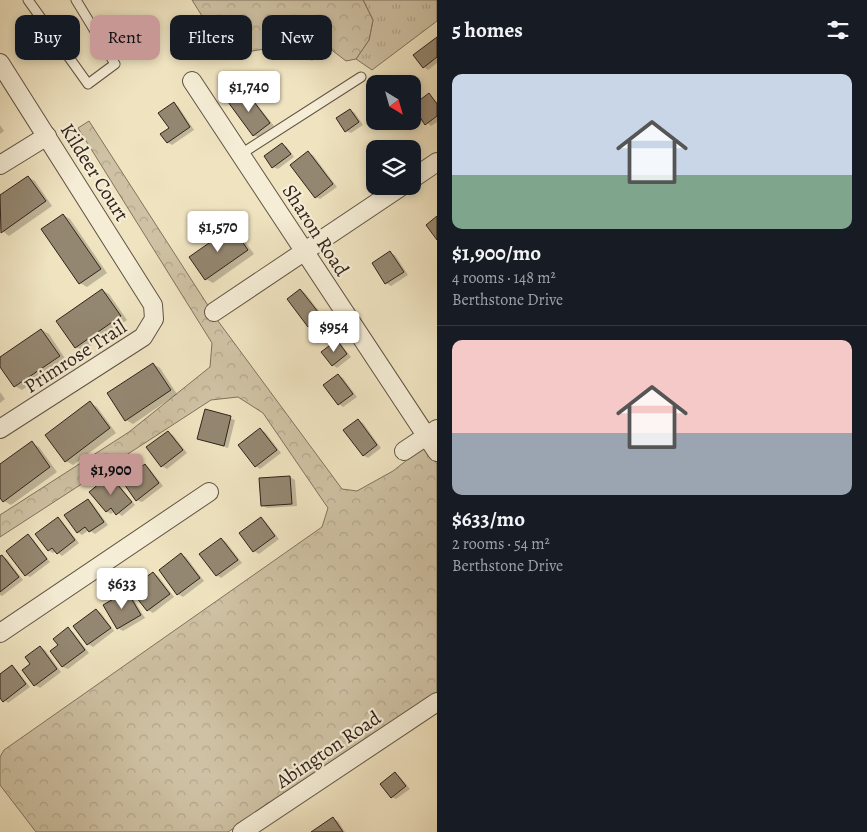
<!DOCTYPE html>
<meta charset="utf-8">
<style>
body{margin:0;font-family:Alegreya,serif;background:#242831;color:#f1f3f6;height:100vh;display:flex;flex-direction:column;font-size:19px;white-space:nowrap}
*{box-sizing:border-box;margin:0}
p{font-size:16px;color:#9ea1a6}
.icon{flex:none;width:28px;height:28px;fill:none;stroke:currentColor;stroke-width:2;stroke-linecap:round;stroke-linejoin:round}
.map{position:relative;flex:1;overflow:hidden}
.side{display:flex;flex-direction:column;background:#171b24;width:430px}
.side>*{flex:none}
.hud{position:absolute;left:15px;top:15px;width:346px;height:45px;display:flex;gap:10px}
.needle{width:32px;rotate:143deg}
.fabs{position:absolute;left:366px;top:75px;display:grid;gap:10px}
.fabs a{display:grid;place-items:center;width:55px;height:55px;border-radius:10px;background:#171b24;box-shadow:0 2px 8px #0003;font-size:25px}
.price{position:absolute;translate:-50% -42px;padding:0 11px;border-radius:5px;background:#fff;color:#222;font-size:16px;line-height:32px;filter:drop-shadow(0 1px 2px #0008)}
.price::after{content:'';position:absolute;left:50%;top:30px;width:15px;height:11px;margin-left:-8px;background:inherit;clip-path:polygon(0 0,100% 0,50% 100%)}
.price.selected{background:#c59692;color:#111}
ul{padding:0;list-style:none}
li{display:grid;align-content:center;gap:10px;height:265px;padding:0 15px}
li+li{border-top:1px solid #363941}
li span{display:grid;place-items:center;height:155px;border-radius:10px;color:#555}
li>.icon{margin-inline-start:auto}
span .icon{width:90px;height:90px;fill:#fffc;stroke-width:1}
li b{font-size:21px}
h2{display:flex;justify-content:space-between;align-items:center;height:60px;padding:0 15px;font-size:21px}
.tag{padding:0 18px;border-radius:10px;background:#171b24;box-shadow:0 2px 8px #0003;font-size:18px;line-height:45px}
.tag.selected{background:#c59692;color:#111}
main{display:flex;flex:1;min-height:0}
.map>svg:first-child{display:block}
.grass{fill:url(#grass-tufts);stroke:#807260}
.forest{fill:url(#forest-crowns);stroke:#807260}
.shadow{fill:#0003}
.building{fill:#948771;stroke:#31231b}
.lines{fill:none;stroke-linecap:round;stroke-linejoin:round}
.service-casing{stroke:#605344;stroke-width:11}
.minor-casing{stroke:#605344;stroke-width:20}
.service{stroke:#f5edd6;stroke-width:9}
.minor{stroke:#f5edd6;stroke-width:18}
.labels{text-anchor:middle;stroke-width:4.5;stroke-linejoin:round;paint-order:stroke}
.street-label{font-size:20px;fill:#31231b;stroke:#f5edd6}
</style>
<main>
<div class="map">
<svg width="437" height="832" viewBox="0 0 437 832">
<defs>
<pattern id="grass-tufts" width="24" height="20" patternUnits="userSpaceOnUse" patternTransform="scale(1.25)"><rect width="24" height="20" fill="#cfc2a4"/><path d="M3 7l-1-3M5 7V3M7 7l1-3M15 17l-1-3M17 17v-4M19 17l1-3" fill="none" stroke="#b2a68d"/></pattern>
<pattern id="forest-crowns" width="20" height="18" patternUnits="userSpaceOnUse" patternTransform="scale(1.25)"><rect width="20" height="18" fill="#cfc2a4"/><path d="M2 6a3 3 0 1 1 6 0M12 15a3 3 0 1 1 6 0" fill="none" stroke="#b2a68d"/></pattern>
</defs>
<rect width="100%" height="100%" fill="#efe3c0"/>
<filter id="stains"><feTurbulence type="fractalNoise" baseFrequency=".004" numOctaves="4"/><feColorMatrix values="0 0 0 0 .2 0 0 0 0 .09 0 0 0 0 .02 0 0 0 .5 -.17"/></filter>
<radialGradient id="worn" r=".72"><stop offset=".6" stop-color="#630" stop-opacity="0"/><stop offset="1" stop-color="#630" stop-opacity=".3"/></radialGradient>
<polygon class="grass" points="363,0 437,0 437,21 372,70 356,59 369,40 373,20"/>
<g class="forest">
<polygon points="192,0 363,0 373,20 369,40 356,59 346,61 315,37 304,34 264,49 247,52 217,40"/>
<polygon points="89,121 218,321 342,489 357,491 393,471 425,446 437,464 437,693 228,832 36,832 0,785 0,757 4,750 322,527 328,508 263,413 238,397 211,400 0,537 0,515 129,432 210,367 212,343 78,128"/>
</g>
<g class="shadow">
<polygon points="313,33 318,35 328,49 312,61 307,58"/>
<polygon points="437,39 437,63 428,70 424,67"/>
<polygon points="245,91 249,94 274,126 258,137 253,135"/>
<polygon points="429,95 437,102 437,122 431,126 424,120 415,127 411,124"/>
<polygon points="174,104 178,106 194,130 172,145 167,142"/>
<polygon points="350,110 355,113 363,125 351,133 346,131"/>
<polygon points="0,125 4,131 0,134"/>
<polygon points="282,144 287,147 294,157 278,169 273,167"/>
<polygon points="308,153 313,155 337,187 320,199 316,197"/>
<polygon points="28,177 35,181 52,206 9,236 0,229 0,197"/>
<polygon points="63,215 70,219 107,273 87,287 80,283"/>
<polygon points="232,229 239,233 254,254 213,283 206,279"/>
<polygon points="390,253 395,255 408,275 391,286 386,283"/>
<polygon points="102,290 109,294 127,320 83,351 76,347"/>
<polygon points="301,290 305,293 326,320 314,329 309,326 289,299"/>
<polygon points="42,330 49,334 66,360 22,390 15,386 0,364 0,359"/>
<polygon points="337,342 341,344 351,357 337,368 333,365"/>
<polygon points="153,364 160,368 177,394 133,424 126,420"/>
<polygon points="338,375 343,378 357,397 343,407 339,404"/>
<polygon points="0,392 5,399 0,403"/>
<polygon points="90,403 97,407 116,433 73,465 66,461"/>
<polygon points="206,411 235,420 228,448 198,439"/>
<polygon points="358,420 363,423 381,448 368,458 363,455"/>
<polygon points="260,430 265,432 281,453 260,469 256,466"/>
<polygon points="168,432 173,435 187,453 167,469 162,466 148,447"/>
<polygon points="32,443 39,447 57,472 11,505 4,501 0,496 0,466"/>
<polygon points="145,465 149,468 163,486 142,502 137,500"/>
<polygon points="290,477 295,480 297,506 267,508 262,505 260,479"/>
<polygon points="112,479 117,482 135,505 122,516 115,511 111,514 106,511 105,481 108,482"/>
<polygon points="88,500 92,503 108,525 95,534 89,530 82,535 78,532"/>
<polygon points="58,518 62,521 79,543 62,556 56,551 53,553 48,550"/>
<polygon points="261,518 265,521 279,539 259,554 254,551"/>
<polygon points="28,536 33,539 50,562 30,577 26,575"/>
<polygon points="221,539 226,542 242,563 221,578 217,575"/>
<polygon points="181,555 186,557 204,581 183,597 178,594"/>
<polygon points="2,556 7,559 23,580 2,596 0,595 0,558"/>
<polygon points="153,573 158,576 174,597 153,613 148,610 142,588"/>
<polygon points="127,592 131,595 145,618 123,631 118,628"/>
<polygon points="96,610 101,613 114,631 93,647 88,644 75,627"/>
<polygon points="68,629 73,632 89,653 68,669 63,667 51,651 59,645"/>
<polygon points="40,647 45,650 61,672 40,688 35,685 32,664"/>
<polygon points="12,666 16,669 30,687 8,703 0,696 0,675"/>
<polygon points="395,774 400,777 410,789 396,799 392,797"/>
<polygon points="333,819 338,821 345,832 314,832"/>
</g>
<g class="building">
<polygon points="313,31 324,46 306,59 295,44"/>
<polygon points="437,37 437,57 423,68 413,55"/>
<polygon points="245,90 270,123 253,136 228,102"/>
<polygon points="429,93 437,104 437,116 425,125 420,117 410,125 407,121 412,121 412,106"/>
<polygon points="174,102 190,127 167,143 160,134 169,128 158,113"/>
<polygon points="350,109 359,122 345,132 336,118"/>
<polygon points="282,143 291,154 272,168 264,156"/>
<polygon points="308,151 333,184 315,198 290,165"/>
<polygon points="28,176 46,201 1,233 0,195"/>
<polygon points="63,214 101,269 79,284 41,229"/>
<polygon points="437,216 437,240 426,225"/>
<polygon points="232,227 248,250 205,280 189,257"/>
<polygon points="390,251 404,272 385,284 372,263"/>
<polygon points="102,289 121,316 75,348 56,321"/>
<polygon points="300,289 322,317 308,327 287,299"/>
<polygon points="41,329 60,356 14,387 0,367 0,357"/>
<polygon points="337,340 347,354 332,366 321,352"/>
<polygon points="153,363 171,390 125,421 107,393"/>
<polygon points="338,374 353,394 338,405 323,385"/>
<polygon points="90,401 110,428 65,462 45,435"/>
<polygon points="205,409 231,416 224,446 197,439"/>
<polygon points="358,419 377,445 363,456 343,430"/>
<polygon points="260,428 277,450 255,467 238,445"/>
<polygon points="168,431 183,450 161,467 146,447"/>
<polygon points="32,441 50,467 3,502 0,498 0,464"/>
<polygon points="145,464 159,483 136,501 122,481"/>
<polygon points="290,476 292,504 261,506 259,478"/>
<polygon points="112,478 132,502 116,515 111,508 106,512 89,492 105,479 107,482"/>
<polygon points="88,499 104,522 89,532 85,527 77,533 64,515"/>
<polygon points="58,517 75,540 57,554 52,548 48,551 35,534"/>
<polygon points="261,517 275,536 253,552 239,533"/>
<polygon points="28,534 47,559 25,576 6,551"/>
<polygon points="221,538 238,560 216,576 199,554"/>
<polygon points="181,553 200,578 177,595 159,570"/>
<polygon points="2,555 19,577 0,592 0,556"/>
<polygon points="153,572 170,594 147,611 133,593 140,588 137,584"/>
<polygon points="127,591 141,615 117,629 103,605"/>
<polygon points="96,609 111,628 87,645 73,626"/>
<polygon points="68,627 85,650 62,667 50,651 58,645 53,639"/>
<polygon points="40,646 57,669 34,686 22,670 30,664 25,657"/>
<polygon points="12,665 26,684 3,702 0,698 0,674"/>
<polygon points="395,772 406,786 391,798 380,784"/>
<polygon points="333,817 343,832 311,832"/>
</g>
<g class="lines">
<g class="service-casing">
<g id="service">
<polyline points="28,0 88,84 115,64 76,0"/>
<polyline points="241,154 361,77"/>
</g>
</g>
<g class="minor-casing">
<g id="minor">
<polyline points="0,63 153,305 154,319 143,337 0,429"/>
<polyline points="192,81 437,452"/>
<polyline points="0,165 47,136"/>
<polyline points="412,179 437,162"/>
<polyline points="214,312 402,186"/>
<polyline points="404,451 437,429"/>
<polyline points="0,633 209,492"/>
<polyline points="242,832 437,702"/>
</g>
</g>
<use href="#service" class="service"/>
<use href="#minor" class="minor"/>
</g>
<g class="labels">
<g class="street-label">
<text transform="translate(95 172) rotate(58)" y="7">Kildeer Court</text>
<text transform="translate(316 230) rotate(57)" y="7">Sharon Road</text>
<text transform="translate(75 356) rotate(-33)" y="7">Primrose Trail</text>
<text transform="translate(328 749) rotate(-34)" y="7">Abington Road</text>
</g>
</g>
<rect width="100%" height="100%" filter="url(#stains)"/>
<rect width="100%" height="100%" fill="url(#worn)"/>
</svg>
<div class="fabs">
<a><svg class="needle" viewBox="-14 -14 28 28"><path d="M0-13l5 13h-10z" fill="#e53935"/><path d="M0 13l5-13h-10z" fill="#9ea1a6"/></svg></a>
<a><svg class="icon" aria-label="layers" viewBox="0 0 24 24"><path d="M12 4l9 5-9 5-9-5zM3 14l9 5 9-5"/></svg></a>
</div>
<b class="price" style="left:249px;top:113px">$1,740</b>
<b class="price" style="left:218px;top:253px">$1,570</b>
<b class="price" style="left:334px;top:353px">$954</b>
<b class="price selected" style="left:111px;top:496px">$1,900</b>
<b class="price" style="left:122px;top:610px">$633</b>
<div class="hud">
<a class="tag">Buy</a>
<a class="tag selected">Rent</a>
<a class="tag">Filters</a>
<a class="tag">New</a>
</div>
</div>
<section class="side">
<h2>5 homes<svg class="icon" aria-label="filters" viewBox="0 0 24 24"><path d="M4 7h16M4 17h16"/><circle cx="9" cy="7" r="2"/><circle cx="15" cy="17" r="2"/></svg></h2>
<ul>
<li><span style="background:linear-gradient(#c9d6e8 65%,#7fa58c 0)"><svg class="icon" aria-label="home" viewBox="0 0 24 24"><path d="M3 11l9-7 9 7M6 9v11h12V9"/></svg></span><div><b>$1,900/mo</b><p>4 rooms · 148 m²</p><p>Berthstone Drive</p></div></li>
<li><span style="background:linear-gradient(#f6c9c9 60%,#9aa5b1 0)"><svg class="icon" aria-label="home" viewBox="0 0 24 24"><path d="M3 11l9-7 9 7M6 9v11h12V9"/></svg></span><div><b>$633/mo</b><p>2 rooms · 54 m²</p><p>Berthstone Drive</p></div></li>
</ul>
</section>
</main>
